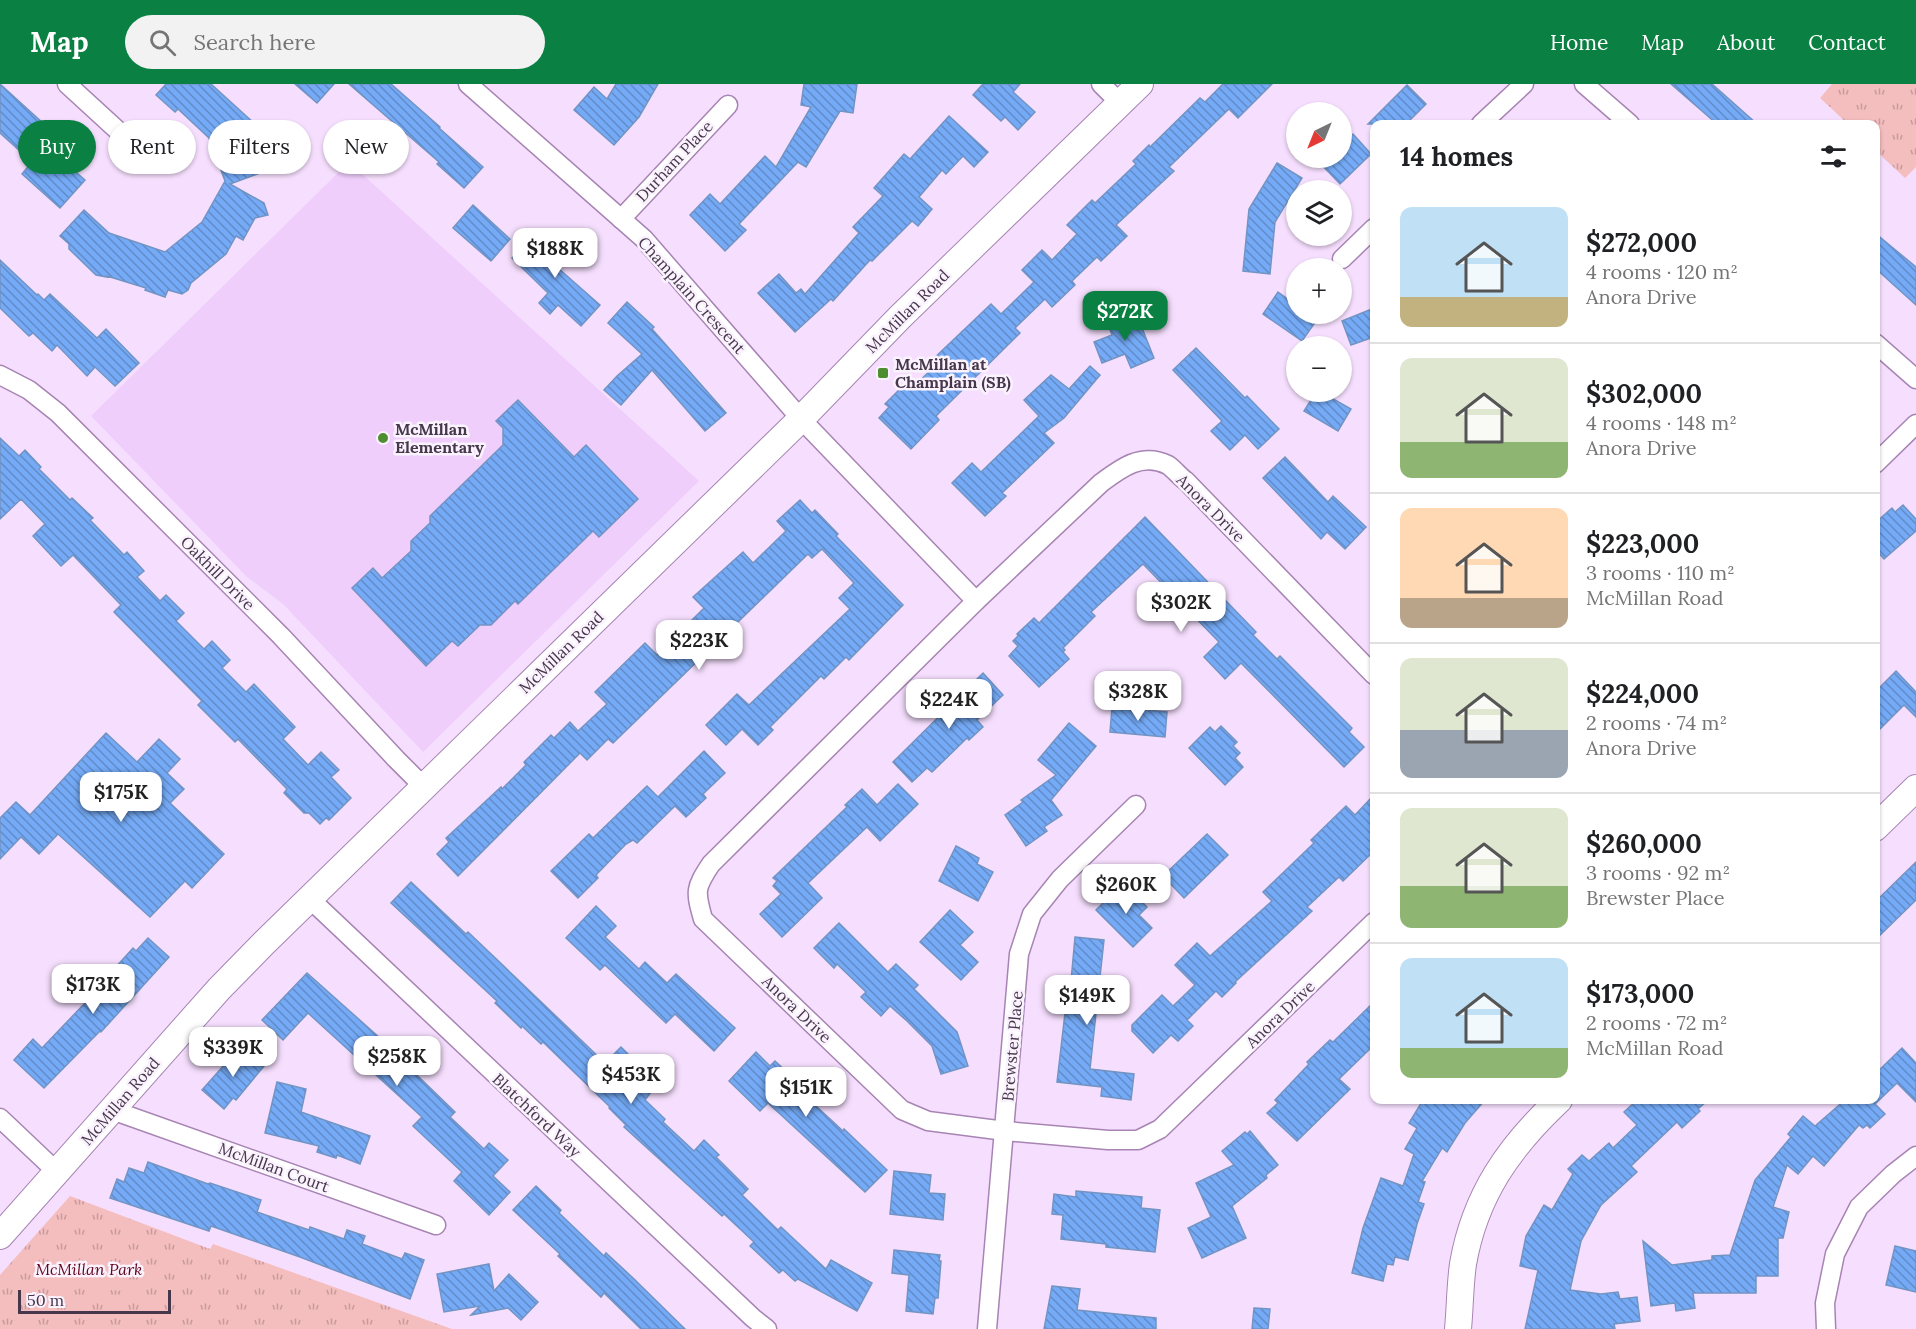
<!DOCTYPE html>
<meta charset="utf-8">
<style>
body{margin:0;font-family:Lora,serif;background:#f2f2f2;color:#202124;height:100vh;display:flex;flex-direction:column;font-size:22px;white-space:nowrap}
*{box-sizing:border-box;margin:0}
p{font-size:20px;color:#757577}
.icon{flex:none;width:33px;height:33px;fill:none;stroke:currentColor;stroke-width:2;stroke-linecap:round;stroke-linejoin:round}
.map{position:relative;flex:1;overflow:hidden}
.drawer{position:absolute;left:1370px;top:36px;width:510px;height:984px;display:flex;flex-direction:column;background:#fff;border-radius:12px;box-shadow:0 2px 4px #0004}
.drawer>*{flex:none}
.top-card{position:absolute;left:18px;top:36px;width:570px;height:54px;display:flex;gap:12px}
.needle{width:39px;rotate:223deg}
.fabs{position:absolute;left:1286px;top:18px;display:grid;gap:12px}
.fabs a{display:grid;place-items:center;width:66px;height:66px;border-radius:50%;background:#fff;box-shadow:0 2px 4px #0004;font-size:30px}
.scale{position:absolute;left:18px;bottom:15px;width:153px;box-sizing:border-box;padding-left:6px;border:3px solid #46374b;border-top:0;font-size:16px;line-height:21px;white-space:nowrap;color:#46374b;-webkit-text-stroke:4px #faf2fd;paint-order:stroke}
.price{position:absolute;translate:-50% -51px;padding:0 14px;border-radius:12px;background:#fff;color:#222;font-size:20px;line-height:39px;filter:drop-shadow(0 2px 3px #0008)}
.price::after{content:'';position:absolute;left:50%;top:36px;width:18px;height:14px;margin-left:-9px;background:inherit;clip-path:polygon(0 0,100% 0,50% 100%)}
.price.active{background:#0b8043;color:#fff}
ul{padding:0;list-style:none}
li{display:flex;align-items:center;gap:18px;height:150px;padding:0 30px}
li+li{border-top:2px solid #e0e0e0}
li span{display:grid;place-items:center;flex:none;width:168px;height:120px;border-radius:12px;color:#555}
li>.icon{margin-inline-start:auto}
span .icon{width:72px;height:72px;fill:#fffc;stroke-width:1}
li b{font-size:26px}
h2{display:flex;justify-content:space-between;align-items:center;height:72px;padding:0 30px;font-size:26px}
.chip{padding:0 21px;border-radius:27px;background:#fff;box-shadow:0 2px 4px #0004;font-size:21px;line-height:54px}
.chip.active{background:#0b8043;color:#fff}
header{display:flex;align-items:center;gap:36px;box-sizing:border-box;height:84px;padding:0 30px;background:#0b8043;color:#fff}
header strong{font-size:28px}
nav{display:flex;gap:33px;margin-inline-start:auto;font-size:21px}
.search{width:420px;height:54px;background:#f2f2f2;display:flex;align-items:center;gap:15px;box-sizing:border-box;padding:0 21px;border-radius:33px;color:#757577;font-size:22px}
.map>svg:first-child{display:block}
.built{fill:#f0cefc}
.grass{fill:url(#grass-tufts)}
.pitch{fill:#f4bdbe}
.building{fill:url(#building-back-hatch);stroke:#7394c3;stroke-width:1.5}
.lines{fill:none;stroke-linecap:round;stroke-linejoin:round}
.street-casing{stroke:#a784b3;stroke-width:21}
.secondary-casing{stroke:#a784b3;stroke-width:28}
.street{stroke:#fff;stroke-width:18}
.secondary{stroke:#fff;stroke-width:26}
.poi-dot{fill:#4e8e30;stroke:#faf2fd;stroke-width:2}
.labels{text-anchor:middle;stroke-width:5;stroke-linejoin:round;paint-order:stroke}
.street-label{font-size:16px;fill:#46374b;stroke:#faf2fd}
.poi-label{font-size:16px;font-weight:bold;fill:#46374b;stroke:#faf2fd;text-anchor:start}
.park-label{font-size:16px;font-style:italic;fill:#64051b;stroke:#faf2fd}
</style>
<header>
<strong>Map</strong>
<div class="search"><svg class="icon" aria-label="search" viewBox="0 0 24 24"><circle cx="10" cy="10" r="6"/><path d="M15 15l6 6"/></svg>Search here</div>
<nav><a>Home</a><a>Map</a><a>About</a><a>Contact</a></nav>
</header>
<div class="map">
<svg width="1916" height="1245" viewBox="0 0 1916 1245">
<defs>
<pattern id="grass-tufts" width="24" height="20" patternUnits="userSpaceOnUse" patternTransform="scale(1.5)"><rect width="24" height="20" fill="#f4bdbe"/><path d="M3 7l-1-3M5 7V3M7 7l1-3M15 17l-1-3M17 17v-4M19 17l1-3" fill="none" stroke="#c79a9c"/></pattern>
<pattern id="building-back-hatch" width="6" height="6" patternUnits="userSpaceOnUse" patternTransform="scale(1.5)"><rect width="6" height="6" fill="#74aaf6"/><path d="M-1 5l2 2M0 0l6 6M5-1l2 2" fill="none" stroke="#618bc9"/></pattern>
</defs>
<rect width="100%" height="100%" fill="#f6dffe"/>
<polygon class="built" points="349,78 699,397 423,668 283,520 247,493 91,332"/>
<g class="grass">
<polygon points="1832,0 1916,0 1916,83 1905,94 1875,66 1875,40 1848,40 1820,14"/>
<polygon points="70,1112 210,1165 213,1160 452,1245 0,1245 0,1191"/>
</g>
<polygon class="pitch" points="53,1175 125,1179 124,1207 51,1203"/>
<g class="building">
<polygon points="0,0 77,70 68,81 85,96 60,124 22,90 32,78 0,49"/>
<polygon points="166,0 211,0 257,42 260,41 270,70 267,75 271,85 230,100 264,119 268,131 255,134 243,156 236,152 226,170 191,199 188,206 182,210 168,206 165,213 145,206 146,204 107,192 107,193 96,191 69,165 69,160 60,152 84,126 109,149 165,168 202,138 225,97 209,54 178,25 175,28 156,11"/>
<polygon points="295,0 334,0 317,19"/>
<polygon points="349,0 391,0 440,43 439,44 483,83 464,104 437,80 439,78"/>
<polygon points="616,0 658,0 639,33 614,61 574,26 594,3 607,15"/>
<polygon points="804,0 857,0 853,29 840,27 806,83 798,78 739,140 746,146 725,167 690,131 710,110 720,120 765,72 776,83 811,23 801,21"/>
<polygon points="983,0 1020,0 1013,8 1035,28 1018,46 1005,33 1001,37 973,11"/>
<polygon points="1223,0 1272,0 1238,34 1229,25 1169,83 1174,87 1116,141 1127,152 1101,177 1097,173 1072,197 1075,201 1052,223 1045,215 1015,244 1020,249 936,332 939,336 911,365 879,334 889,323 885,320 904,301 910,306 935,282 931,277 991,220 1001,230 1034,198 1022,186 1042,166 1052,176 1077,150 1067,141 1092,116 1095,119 1136,80 1133,77 1149,61 1150,63 1200,14 1205,18"/>
<polygon points="1671,0 1712,0 1757,40 1717,40"/>
<polygon points="1407,1 1426,20 1406,40 1368,40"/>
<polygon points="949,32 988,68 974,83 963,72 946,90 942,86 919,113 932,125 918,142 912,137 872,177 870,176 833,217 831,215 795,248 758,209 779,190 796,209 801,205 805,210 859,149 853,143 883,112 874,104 904,70 910,75"/>
<polygon points="1353,50 1371,70 1340,100 1315,74 1341,74 1341,62"/>
<polygon points="1277,79 1302,94 1275,138 1270,190 1243,187 1249,125"/>
<polygon points="473,121 510,155 491,177 453,144"/>
<polygon points="538,147 567,174 558,184 600,221 581,242 558,221 550,230 539,219 548,209 512,174"/>
<polygon points="1875,149 1916,183 1916,221 1875,184"/>
<polygon points="0,176 37,211 38,210 44,216 50,210 97,254 106,245 139,279 115,302 95,283 87,292 57,261 52,267 33,249 29,252 0,224"/>
<polygon points="1278,208 1296,221 1296,230 1321,230 1302,257 1263,230"/>
<polygon points="627,218 654,243 652,245 726,329 705,347 652,286 621,321 604,306 617,292 642,270 608,239"/>
<polygon points="1374,224 1374,253 1351,261 1342,237"/>
<polygon points="1136,229 1154,274 1131,284 1125,270 1102,279 1094,258 1112,251 1108,240"/>
<polygon points="1196,264 1245,314 1247,312 1279,345 1258,365 1245,351 1230,366 1211,347 1222,337 1173,286"/>
<polygon points="1090,282 1100,291 1064,334 1044,349 1054,359 1002,409 1006,412 985,432 952,399 972,379 981,388 1039,332 1024,316 1051,291 1069,305"/>
<polygon points="1316,308 1321,308 1351,325 1338,347 1304,327"/>
<polygon points="518,316 574,373 586,361 638,415 599,453 593,447 518,520 515,517 491,541 480,541 458,562 452,557 426,582 352,504 373,484 382,494 411,467 411,457 430,439 430,432 503,361 503,344 496,337"/>
<polygon points="0,354 19,372 25,366 41,383 39,385 70,416 72,414 93,434 90,436 124,471 127,468 144,487 137,493 160,517 166,511 184,529 176,537 204,565 212,557 230,576 222,584 246,608 254,600 295,643 283,655 308,681 321,668 339,686 331,693 351,714 329,736 326,734 320,740 309,729 304,729 284,709 287,705 238,655 235,658 198,621 202,617 114,528 121,521 73,471 61,482 33,452 45,440 21,415 0,435"/>
<polygon points="1285,373 1328,418 1333,412 1366,443 1345,465 1327,448 1321,455 1263,394"/>
<polygon points="800,416 812,429 815,426 838,450 836,452 903,521 849,576 846,573 824,595 821,592 770,643 773,646 758,661 742,645 726,661 706,641 737,610 749,621 850,525 839,514 854,499 822,465 812,474 808,470 613,659 608,655 587,676 580,669 458,792 437,770 449,758 446,754 501,703 502,705 526,681 524,678 551,651 554,654 570,638 578,647 607,620 595,608 645,559 657,571 704,524 693,513 743,468 753,479 786,447 777,437"/>
<polygon points="1903,421 1916,435 1916,447 1884,475 1875,465 1875,439 1892,424 1895,428"/>
<polygon points="1145,433 1256,548 1253,551 1277,575 1280,572 1352,644 1349,648 1364,663 1344,683 1241,579 1225,595 1204,573 1219,558 1143,480 1091,528 1095,532 1063,564 1065,566 1063,568 1069,575 1039,603 1009,572 1018,562 1013,557 1018,552 1017,550 1034,534 1039,539"/>
<polygon points="1896,587 1916,608 1916,633 1904,621 1875,650 1875,608"/>
<polygon points="983,589 1003,611 977,636 983,643 969,656 967,654 932,688 927,684 912,698 893,678"/>
<polygon points="1112,623 1167,628 1165,653 1110,648"/>
<polygon points="1069,639 1096,662 1051,716 1062,731 1044,743 1047,747 1026,762 1005,731 1023,718 1021,716 1056,691 1038,676"/>
<polygon points="1221,642 1237,658 1233,662 1240,669 1235,674 1243,683 1225,701 1189,664 1210,643 1215,648"/>
<polygon points="106,649 137,678 159,655 180,675 167,689 184,705 170,719 224,770 192,804 185,797 150,833 58,750 39,770 21,753 0,775 0,734 16,718 30,731"/>
<polygon points="704,667 725,689 703,710 706,714 686,733 675,722 637,759 633,756 626,760 596,791 598,794 578,814 551,787 589,750 593,754 647,702 658,713"/>
<polygon points="898,700 918,720 880,757 867,743 808,799 822,814 782,853 760,830 781,810 773,802 777,797 773,794 847,723 845,721 862,705 877,721"/>
<polygon points="1374,711 1374,767 1343,797 1339,793 1307,823 1312,827 1235,898 1236,899 1222,913 1216,907 1187,936 1193,942 1178,957 1171,951 1153,969 1132,947 1132,941 1162,911 1173,922 1195,901 1175,881 1197,859 1210,872 1272,817 1263,808 1314,759 1311,756 1346,722 1355,731"/>
<polygon points="1207,750 1228,771 1184,814 1163,792"/>
<polygon points="956,762 979,774 977,780 993,788 978,817 939,797"/>
<polygon points="1916,778 1916,816 1875,856 1875,818"/>
<polygon points="411,798 466,850 468,848 605,979 621,963 632,974 624,983 651,1008 645,1016 665,1035 663,1038 694,1067 704,1056 719,1071 716,1073 748,1105 742,1111 778,1146 781,1143 826,1185 831,1176 872,1199 857,1227 798,1195 795,1197 783,1186 779,1189 750,1162 754,1158 724,1130 722,1132 624,1043 626,1041 609,1024 610,1023 543,958 541,960 522,942 521,944 495,919 497,917 391,819"/>
<polygon points="1123,799 1147,823 1139,831 1152,844 1133,863 1096,826"/>
<polygon points="596,822 616,842 605,853 639,885 645,878 667,899 676,890 735,944 714,967 675,930 666,939 605,881 600,886 566,854"/>
<polygon points="950,826 973,848 960,861 978,878 961,896 920,858"/>
<polygon points="839,839 888,888 896,880 918,901 914,905 957,948 968,982 941,990 932,962 907,937 890,922 881,932 861,913 866,908 837,880 834,884 814,864"/>
<polygon points="1075,853 1104,856 1090,985 1134,990 1131,1016 1101,1012 1102,1003 1057,998 1065,929 1068,930"/>
<polygon points="148,854 169,873 101,948 100,947 44,1004 14,976 33,955 42,964 107,896 105,895 133,864 136,867"/>
<polygon points="307,889 390,963 389,964 455,1028 450,1033 484,1065 489,1059 508,1076 493,1092 510,1108 489,1131 454,1097 462,1088 413,1042 422,1033 308,929 283,956 262,936"/>
<polygon points="1374,918 1374,961 1339,995 1350,1005 1297,1057 1267,1029 1278,1019 1275,1016 1309,980 1307,978 1330,956 1333,958"/>
<polygon points="241,962 264,982 236,1016 233,1014 224,1025 202,1006"/>
<polygon points="1902,964 1916,979 1916,1018 1897,999 1875,1020 1885,1030 1870,1044 1867,1041 1863,1044 1859,1041 1824,1082 1813,1072 1798,1090 1787,1081 1773,1123 1789,1128 1783,1154 1778,1154 1778,1192 1756,1192 1756,1209 1693,1209 1695,1224 1676,1227 1675,1219 1651,1222 1643,1157 1672,1181 1712,1176 1712,1172 1730,1171 1755,1096 1791,1053 1788,1050 1803,1032 1815,1042 1845,1016 1871,1016 1875,1019 1875,990"/>
<polygon points="756,968 770,982 775,977 819,1018 815,1021 843,1047 844,1045 887,1086 865,1108 768,1019 760,1027 729,997"/>
<polygon points="277,998 306,1005 301,1028 370,1052 360,1080 337,1071 336,1074 317,1068 319,1062 265,1049"/>
<polygon points="1423,1016 1485,1016 1465,1039 1447,1068 1442,1064 1422,1097 1425,1098 1418,1118 1424,1120 1417,1140 1408,1176 1395,1173 1393,1181 1387,1180 1383,1197 1352,1189 1363,1144 1381,1094 1403,1102 1414,1070 1405,1065 1417,1044 1409,1039"/>
<polygon points="1637,1016 1708,1016 1698,1025 1700,1027 1682,1044 1677,1038 1631,1082 1637,1088 1601,1121 1581,1157 1570,1206 1601,1210 1618,1208 1620,1215 1637,1213 1640,1237 1614,1240 1615,1245 1525,1245 1538,1186 1520,1182 1526,1152 1544,1121 1552,1126 1573,1090 1568,1085 1582,1071 1589,1077 1609,1059 1613,1064 1637,1041 1624,1028"/>
<polygon points="1250,1047 1278,1081 1266,1091 1267,1094 1232,1122 1246,1154 1202,1174 1188,1144 1211,1133 1196,1099 1234,1081 1222,1067 1245,1048 1247,1050"/>
<polygon points="148,1078 208,1100 210,1099 261,1116 257,1128 309,1146 310,1143 344,1155 347,1146 365,1152 362,1160 402,1175 405,1169 424,1176 410,1215 300,1173 211,1142 209,1147 110,1114 117,1095 124,1098 129,1084 144,1089"/>
<polygon points="894,1087 931,1091 929,1109 945,1110 943,1136 890,1130"/>
<polygon points="536,1102 561,1126 559,1129 604,1172 606,1169 632,1193 685,1245 641,1245 604,1209 601,1213 558,1172 560,1170 513,1126"/>
<polygon points="1076,1107 1142,1113 1141,1124 1160,1126 1155,1168 1106,1163 1106,1160 1061,1155 1063,1131 1052,1130 1054,1110 1076,1113"/>
<polygon points="1895,1162 1916,1167 1916,1208 1886,1201"/>
<polygon points="894,1166 940,1171 939,1177 941,1177 938,1214 935,1214 933,1230 906,1227 909,1191 892,1189"/>
<polygon points="489,1180 494,1207 509,1190 538,1218 521,1236 508,1224 471,1231 480,1222 444,1228 437,1190"/>
<polygon points="1052,1202 1080,1205 1077,1226 1156,1234 1156,1245 1044,1245"/>
<polygon points="1254,1224 1270,1225 1268,1245 1252,1245"/>
</g>
<g class="lines">
<g class="street-casing">
<g id="street">
<polyline points="67,0 151,77"/>
<polyline points="468,0 644,155 801,335 976,517"/>
<polyline points="1101,0 1120,19"/>
<polyline points="1584,0 1630,40"/>
<polyline points="1481,40 1524,0"/>
<polyline points="621,135 728,21"/>
<polyline points="1342,175 1374,144"/>
<polyline points="1875,259 1916,295"/>
<polyline points="0,291 29,306 58,329 281,552 396,675 423,702"/>
<polyline points="1875,380 1916,340"/>
<path d="M1374,591L1186,397C1180,393 1174,385 1168,381C1142,368 1121,384 1101,399L976,517L711,780C695,804 695,807 703,835L902,1026L928,1037L1005,1047L1108,1056H1138L1160,1045L1374,838"/>
<polyline points="309,814 753,1234 767,1245"/>
<polyline points="112,1026 436,1141"/>
<polyline points="0,1034 57,1088"/>
<polyline points="987,1245 1019,870 1032,830 1060,795 1136,721"/>
<polyline points="1826,1245 1825,1219 1835,1170 1859,1123 1893,1090 1916,1072"/>
</g>
</g>
<g class="secondary-casing">
<g id="secondary">
<polyline points="1875,744 1916,704"/>
<polyline points="0,1152 219,905 264,859 801,335 900,233 1140,0"/>
<path d="M1458,1245C1460,1224 1460,1201 1463,1180C1475,1111 1509,1063 1559,1016"/>
</g>
</g>
<use href="#street" class="street"/>
<use href="#secondary" class="secondary"/>
</g>
<g class="poi-dot">
<rect x="877" y="283" width="12" height="12" rx="3"/>
<circle cx="383" cy="354" r="6"/>
</g>
<g class="labels">
<g class="street-label">
<text transform="translate(674 77) rotate(-47)" y="6">Durham Place</text>
<text transform="translate(692 211) rotate(48)" y="6">Champlain Crescent</text>
<text transform="translate(907 227) rotate(-45)" y="6">McMillan Road</text>
<text transform="translate(1211 424) rotate(45)" y="6">Anora Drive</text>
<text transform="translate(218 489) rotate(45)" y="6">Oakhill Drive</text>
<text transform="translate(561 568) rotate(-44)" y="6">McMillan Road</text>
<text transform="translate(797 925) rotate(44)" y="6">Anora Drive</text>
<text transform="translate(1280 930) rotate(-44)" y="6">Anora Drive</text>
<text transform="translate(1012 962) rotate(-85)" y="6">Brewster Place</text>
<text transform="translate(120 1017) rotate(-49)" y="6">McMillan Road</text>
<text transform="translate(537 1031) rotate(43)" y="6">Blatchford Way</text>
<text transform="translate(274 1083) rotate(20)" y="6">McMillan Court</text>
</g>
<g class="poi-label">
<text x="895" y="286">McMillan at<tspan x="895" dy="18">Champlain (SB)</tspan></text>
<text x="395" y="351">McMillan<tspan x="395" dy="18">Elementary</tspan></text>
</g>
<g class="park-label">
<text x="89" y="1191">McMillan Park</text>
</g>
</g>
</svg>
<div class="fabs">
<a><svg class="needle" viewBox="-14 -14 28 28"><path d="M0-13l5 13h-10z" fill="#e53935"/><path d="M0 13l5-13h-10z" fill="#757577"/></svg></a>
<a><svg class="icon" aria-label="layers" viewBox="0 0 24 24"><path d="M12 4l9 5-9 5-9-5zM3 14l9 5 9-5"/></svg></a>
<a>+</a>
<a>−</a>
</div>
<div class="scale">50 m</div>
<b class="price" style="left:555px;top:195px">$188K</b>
<b class="price active" style="left:1125px;top:258px">$272K</b>
<b class="price" style="left:1181px;top:549px">$302K</b>
<b class="price" style="left:699px;top:587px">$223K</b>
<b class="price" style="left:1138px;top:638px">$328K</b>
<b class="price" style="left:949px;top:646px">$224K</b>
<b class="price" style="left:121px;top:739px">$175K</b>
<b class="price" style="left:1126px;top:831px">$260K</b>
<b class="price" style="left:93px;top:931px">$173K</b>
<b class="price" style="left:1087px;top:942px">$149K</b>
<b class="price" style="left:233px;top:994px">$339K</b>
<b class="price" style="left:397px;top:1003px">$258K</b>
<b class="price" style="left:631px;top:1021px">$453K</b>
<b class="price" style="left:806px;top:1034px">$151K</b>
<div class="top-card">
<a class="chip active">Buy</a>
<a class="chip">Rent</a>
<a class="chip">Filters</a>
<a class="chip">New</a>
</div>
<section class="drawer">
<h2>14 homes<svg class="icon" aria-label="filters" viewBox="0 0 24 24"><path d="M4 7h16M4 17h16"/><circle cx="9" cy="7" r="2"/><circle cx="15" cy="17" r="2"/></svg></h2>
<ul>
<li><span style="background:linear-gradient(#bfe0f5 75%,#c2b280 0)"><svg class="icon" aria-label="home" viewBox="0 0 24 24"><path d="M3 11l9-7 9 7M6 9v11h12V9"/></svg></span><div><b>$272,000</b><p>4 rooms · 120 m²</p><p>Anora Drive</p></div></li>
<li><span style="background:linear-gradient(#dfe7d0 70%,#8fb573 0)"><svg class="icon" aria-label="home" viewBox="0 0 24 24"><path d="M3 11l9-7 9 7M6 9v11h12V9"/></svg></span><div><b>$302,000</b><p>4 rooms · 148 m²</p><p>Anora Drive</p></div></li>
<li><span style="background:linear-gradient(#ffd9b3 75%,#b9a48a 0)"><svg class="icon" aria-label="home" viewBox="0 0 24 24"><path d="M3 11l9-7 9 7M6 9v11h12V9"/></svg></span><div><b>$223,000</b><p>3 rooms · 110 m²</p><p>McMillan Road</p></div></li>
<li><span style="background:linear-gradient(#dfe7d0 60%,#9aa5b1 0)"><svg class="icon" aria-label="home" viewBox="0 0 24 24"><path d="M3 11l9-7 9 7M6 9v11h12V9"/></svg></span><div><b>$224,000</b><p>2 rooms · 74 m²</p><p>Anora Drive</p></div></li>
<li><span style="background:linear-gradient(#dfe7d0 65%,#8fb573 0)"><svg class="icon" aria-label="home" viewBox="0 0 24 24"><path d="M3 11l9-7 9 7M6 9v11h12V9"/></svg></span><div><b>$260,000</b><p>3 rooms · 92 m²</p><p>Brewster Place</p></div></li>
<li><span style="background:linear-gradient(#bfe0f5 75%,#8fb573 0)"><svg class="icon" aria-label="home" viewBox="0 0 24 24"><path d="M3 11l9-7 9 7M6 9v11h12V9"/></svg></span><div><b>$173,000</b><p>2 rooms · 72 m²</p><p>McMillan Road</p></div></li>
</ul>
</section>
</div>
